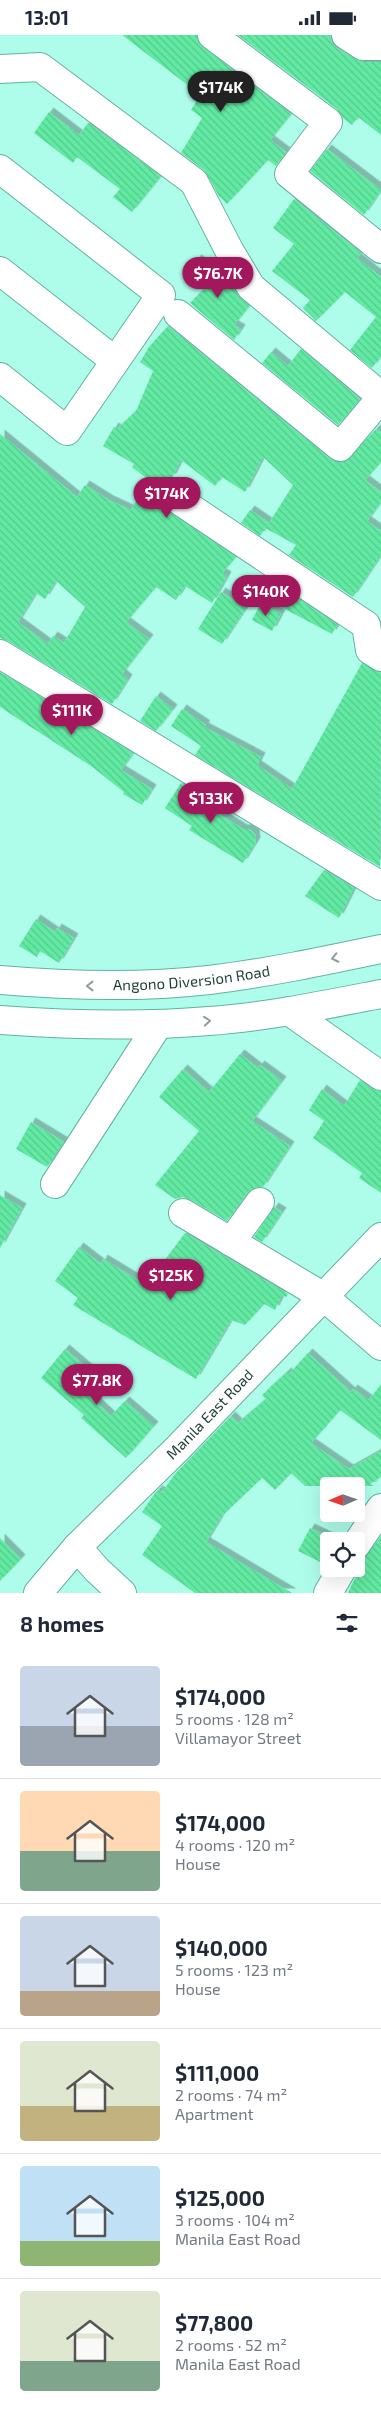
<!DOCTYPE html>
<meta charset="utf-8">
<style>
body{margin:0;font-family:"Exo 2",sans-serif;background:#f2f2f3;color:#1f2937;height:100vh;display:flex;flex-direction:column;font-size:19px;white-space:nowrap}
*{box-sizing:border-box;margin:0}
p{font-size:16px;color:#747a83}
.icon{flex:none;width:28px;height:28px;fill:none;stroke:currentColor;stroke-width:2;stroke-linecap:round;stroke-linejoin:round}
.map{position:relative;height:1558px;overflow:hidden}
.panel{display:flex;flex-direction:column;background:#fff;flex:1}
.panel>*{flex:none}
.needle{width:32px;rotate:268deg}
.fabs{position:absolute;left:320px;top:1442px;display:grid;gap:10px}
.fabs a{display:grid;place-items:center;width:45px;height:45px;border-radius:5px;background:#fff;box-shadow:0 5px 20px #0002;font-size:25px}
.price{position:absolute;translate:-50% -42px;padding:0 11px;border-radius:18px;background:#a3175d;color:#fff;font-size:16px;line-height:32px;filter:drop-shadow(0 1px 2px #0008)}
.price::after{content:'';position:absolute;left:50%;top:30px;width:15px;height:11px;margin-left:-8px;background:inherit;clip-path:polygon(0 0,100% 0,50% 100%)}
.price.current{background:#222;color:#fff}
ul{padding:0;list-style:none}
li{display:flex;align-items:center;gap:15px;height:125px;padding:0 20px}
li+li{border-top:1px solid #e0e1e3}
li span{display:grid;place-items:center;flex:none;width:140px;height:100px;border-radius:5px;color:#555}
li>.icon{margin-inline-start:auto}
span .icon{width:60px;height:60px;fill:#fffc;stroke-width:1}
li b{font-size:21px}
h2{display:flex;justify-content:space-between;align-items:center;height:60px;padding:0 20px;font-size:21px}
.status{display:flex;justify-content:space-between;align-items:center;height:35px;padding:0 25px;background:#fff;direction:ltr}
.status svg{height:14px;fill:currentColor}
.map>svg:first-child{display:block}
.building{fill:url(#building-back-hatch);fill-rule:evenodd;filter:url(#shadow)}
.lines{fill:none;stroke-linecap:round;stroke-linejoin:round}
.minor-casing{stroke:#63b19f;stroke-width:30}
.major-casing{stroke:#63b19f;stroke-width:30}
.minor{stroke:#fff;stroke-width:28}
.major{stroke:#fff;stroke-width:28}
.oneway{stroke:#8e9e9b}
.labels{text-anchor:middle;stroke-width:4.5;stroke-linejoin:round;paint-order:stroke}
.street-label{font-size:15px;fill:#1d3e37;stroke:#fff}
</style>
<div class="status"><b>13:01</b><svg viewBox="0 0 49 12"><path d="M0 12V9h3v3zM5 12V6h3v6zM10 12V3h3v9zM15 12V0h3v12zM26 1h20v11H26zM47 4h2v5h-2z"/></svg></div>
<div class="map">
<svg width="381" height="1558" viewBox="0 0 381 1558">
<defs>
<pattern id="building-back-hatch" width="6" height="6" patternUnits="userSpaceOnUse" patternTransform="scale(1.25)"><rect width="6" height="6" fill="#62eaa3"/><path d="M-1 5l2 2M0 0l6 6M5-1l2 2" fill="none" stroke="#55ca8d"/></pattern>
<filter id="shadow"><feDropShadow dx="4.5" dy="-4.5" stdDeviation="0" flood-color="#0004"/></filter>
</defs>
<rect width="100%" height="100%" fill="#aefdea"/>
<g class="building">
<polygon points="122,0 197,0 198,7 203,12 291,79 270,105 286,117 276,131 268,125 227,169 219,161 204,135 181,118 202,83 191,75 198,64 195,63 198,58"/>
<polygon points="238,0 330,0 332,8 337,13 355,24 363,27 381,27 381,100 358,82 352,90 343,83 337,74"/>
<polygon points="49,77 79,100 88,88 161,141 132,177 113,162 120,154 77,122 73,128 34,98"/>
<polygon points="327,114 381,155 364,180 310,136"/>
<polygon points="294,164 361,218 357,223 381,242 381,321 372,333 350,315 376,282 345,257 316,286 303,273 310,265 272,236 294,209 273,193"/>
<polygon points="197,224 218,240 221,235 224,238 238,260 249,271 234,290 241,294 234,305 190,268 205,253 186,238"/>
<path d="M168,291L330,424L338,427L346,426L376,394L381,398V427L365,445L381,457V467L367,486L381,496V520L353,562L289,520L296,510L265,493L268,489L260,501L241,488L250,475L269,488L293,450L263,422L245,457L222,442L215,451L181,425L172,443L162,444L155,450L152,457L154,464L159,470L157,473L172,479L236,522L222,538L227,541L212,568L185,551L176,565L156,552L126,587L149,604L122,639L128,644L112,669L8,606L0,603V399L77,462L85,450L109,465L131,475L149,445L132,432L134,429L103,411L114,392L117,394L136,376L153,336L140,327L149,312ZM56,546L85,572L64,608L53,601L48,609L18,587L36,558L45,564Z"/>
<polygon points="301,314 360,364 338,390 262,328 271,317 288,331"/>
<polygon points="221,557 246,573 222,609 198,594"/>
<polygon points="289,557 337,590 332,599 281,572"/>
<polygon points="261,568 281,579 272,596 252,585"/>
<polygon points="362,628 381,638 380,832 195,720 201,711 171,691 182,674 206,690 204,692 261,722 257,730 292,754"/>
<polygon points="0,637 133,718 121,735 152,754 142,770 123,759 124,757 91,731 0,672"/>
<polygon points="156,661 173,674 156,696 140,686"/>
<polygon points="181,748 201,760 198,766 243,794 249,794 255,799 256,807 243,828 189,795 192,791 165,773"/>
<polygon points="324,835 354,853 339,883 305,861"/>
<polygon points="36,884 55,897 57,893 74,903 59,928 40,916 37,922 19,911"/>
<polygon points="240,1019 258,1033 260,1030 282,1046 252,1086 290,1111 263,1152 254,1153 248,1157 227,1186 191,1165 183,1162 175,1164 155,1150 199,1096 159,1062 183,1034 209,1057"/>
<polygon points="360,1045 372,1054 381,1056 381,1158 359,1143 362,1138 313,1103 324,1086 309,1075 322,1054 344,1071"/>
<polygon points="31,1087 64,1107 47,1132 16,1114"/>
<polygon points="0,1160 22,1173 0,1213"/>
<polygon points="274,1172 282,1177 262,1207 254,1202"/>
<polygon points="185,1198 288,1259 286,1262 282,1260 275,1275 264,1269 245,1290 231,1285 196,1344 73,1270 78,1263 55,1246 79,1212 101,1229 103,1224 146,1250"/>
<polygon points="65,1314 93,1338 81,1353 111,1381 125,1366 154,1391 126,1423 81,1383 84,1380 41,1343"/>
<polygon points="308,1318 351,1357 353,1354 369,1365 381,1349 381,1405 340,1375 311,1408 349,1434 381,1416 381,1442 370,1449 374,1451 305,1451 291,1438 275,1455 262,1443 221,1482 206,1507 292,1558 195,1558 142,1520 162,1491 142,1477 155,1458 158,1455 162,1457 175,1439 231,1381 238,1388 266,1364 262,1360 287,1337 289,1339"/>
<polygon points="310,1493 329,1502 329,1526 326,1530 298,1516"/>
<polygon points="381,1501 381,1558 348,1558 365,1522"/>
<polygon points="0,1503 21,1524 0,1546"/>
</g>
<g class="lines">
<g class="minor-casing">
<g id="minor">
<polyline points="212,0 328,87 289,139 381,214"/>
<polyline points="346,0 363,11 381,11"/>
<polyline points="0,34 40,32 194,147 229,215 251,252 381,361"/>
<polyline points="0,134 161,260 67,396 0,342"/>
<polyline points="0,236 115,326"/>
<polyline points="178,279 340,412 381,363"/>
<polyline points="168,458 366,590 370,615 381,622"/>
<polyline points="0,619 381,851"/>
<polyline points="289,976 381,1041"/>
<polyline points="55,1149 158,990"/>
<polyline points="183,1178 324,1262 381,1311"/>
<polyline points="231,1207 260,1167"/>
<polyline points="356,1510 381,1473"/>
<polyline points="77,1512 97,1535 122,1558"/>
<polyline points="328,1558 342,1534"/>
</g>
</g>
<g class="major-casing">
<g id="major">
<path id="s1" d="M0,945C70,951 139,953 209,945C267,938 324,926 381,914"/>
<path d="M0,985C69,990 139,992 209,986C266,982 324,970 381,959"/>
<path id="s2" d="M38,1558L77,1512L178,1413L381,1202"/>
</g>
</g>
<use href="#minor" class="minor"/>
<use href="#major" class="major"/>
</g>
<defs><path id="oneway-chevron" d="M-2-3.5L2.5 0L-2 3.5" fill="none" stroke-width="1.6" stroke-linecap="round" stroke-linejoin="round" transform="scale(1.25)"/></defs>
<g class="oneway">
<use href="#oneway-chevron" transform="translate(335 923) rotate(168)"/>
<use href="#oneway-chevron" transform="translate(90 951) rotate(-180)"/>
<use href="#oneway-chevron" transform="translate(207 986) rotate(-5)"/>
</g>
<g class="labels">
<g class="street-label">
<text dy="5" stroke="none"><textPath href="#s1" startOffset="192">Angono Diversion Road</textPath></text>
<text dy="5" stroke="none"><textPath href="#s2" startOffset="248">Manila East Road</textPath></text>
</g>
</g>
</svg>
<div class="fabs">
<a><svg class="needle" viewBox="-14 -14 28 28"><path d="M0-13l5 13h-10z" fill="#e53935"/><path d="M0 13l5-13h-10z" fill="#747a83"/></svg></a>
<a><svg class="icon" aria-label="locate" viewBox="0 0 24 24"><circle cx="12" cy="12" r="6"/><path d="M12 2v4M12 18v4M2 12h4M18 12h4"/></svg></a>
</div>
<b class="price current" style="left:221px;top:78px">$174K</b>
<b class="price" style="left:218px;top:264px">$76.7K</b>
<b class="price" style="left:167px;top:484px">$174K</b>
<b class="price" style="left:266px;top:582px">$140K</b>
<b class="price" style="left:72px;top:701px">$111K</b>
<b class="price" style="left:211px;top:789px">$133K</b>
<b class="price" style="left:171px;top:1266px">$125K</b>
<b class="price" style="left:97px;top:1371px">$77.8K</b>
</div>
<section class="panel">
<h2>8 homes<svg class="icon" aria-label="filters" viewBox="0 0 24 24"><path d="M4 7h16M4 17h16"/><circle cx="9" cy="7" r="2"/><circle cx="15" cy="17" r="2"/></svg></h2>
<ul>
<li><span style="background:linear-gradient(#c9d6e8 60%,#9aa5b1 0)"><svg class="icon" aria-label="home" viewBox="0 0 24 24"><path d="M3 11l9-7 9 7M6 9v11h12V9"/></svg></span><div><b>$174,000</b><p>5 rooms · 128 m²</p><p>Villamayor Street</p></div></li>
<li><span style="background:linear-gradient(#ffd9b3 60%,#7fa58c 0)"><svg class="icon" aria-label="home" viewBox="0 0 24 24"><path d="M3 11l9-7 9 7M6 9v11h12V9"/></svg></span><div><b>$174,000</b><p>4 rooms · 120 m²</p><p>House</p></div></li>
<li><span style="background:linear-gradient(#c9d6e8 75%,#b9a48a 0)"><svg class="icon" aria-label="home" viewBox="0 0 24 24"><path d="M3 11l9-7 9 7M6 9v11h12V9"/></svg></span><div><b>$140,000</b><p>5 rooms · 123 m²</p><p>House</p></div></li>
<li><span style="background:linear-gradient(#dfe7d0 65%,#c2b280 0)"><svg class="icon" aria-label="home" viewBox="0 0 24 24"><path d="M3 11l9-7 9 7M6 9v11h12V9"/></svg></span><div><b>$111,000</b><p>2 rooms · 74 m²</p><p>Apartment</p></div></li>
<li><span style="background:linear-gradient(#bfe0f5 75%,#8fb573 0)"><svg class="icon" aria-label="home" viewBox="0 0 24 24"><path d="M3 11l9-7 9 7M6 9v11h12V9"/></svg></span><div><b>$125,000</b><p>3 rooms · 104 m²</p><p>Manila East Road</p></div></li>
<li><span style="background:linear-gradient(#dfe7d0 70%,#7fa58c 0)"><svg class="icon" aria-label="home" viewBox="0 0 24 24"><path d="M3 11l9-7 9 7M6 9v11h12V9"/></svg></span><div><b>$77,800</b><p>2 rooms · 52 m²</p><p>Manila East Road</p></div></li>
</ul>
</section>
